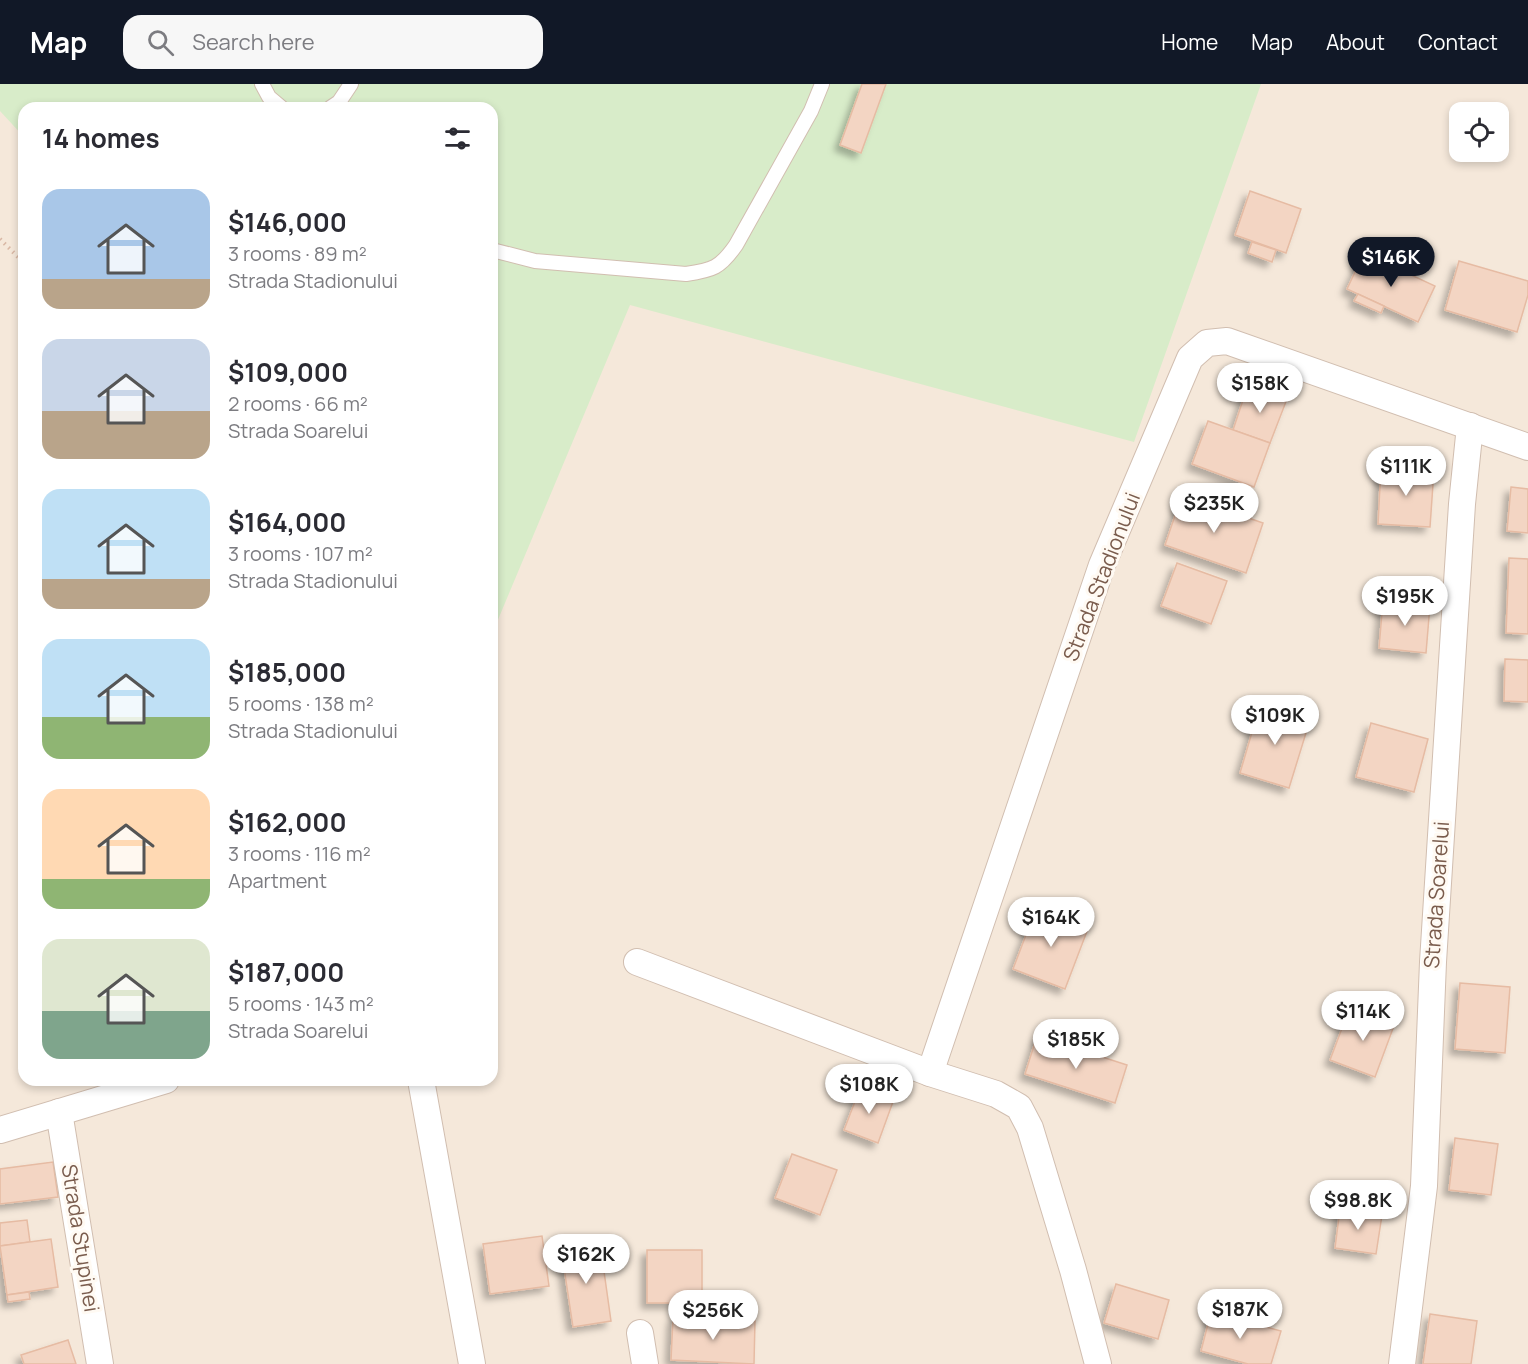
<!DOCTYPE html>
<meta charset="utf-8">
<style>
body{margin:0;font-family:Manrope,sans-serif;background:#f7f7f7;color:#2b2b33;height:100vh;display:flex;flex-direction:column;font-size:22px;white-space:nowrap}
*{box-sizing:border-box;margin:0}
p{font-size:20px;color:#7c7c81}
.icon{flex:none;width:33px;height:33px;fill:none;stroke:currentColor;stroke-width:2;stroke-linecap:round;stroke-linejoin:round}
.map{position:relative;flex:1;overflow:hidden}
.sheet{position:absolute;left:18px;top:18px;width:480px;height:984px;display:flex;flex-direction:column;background:#fff;border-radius:18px;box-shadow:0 3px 9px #0003}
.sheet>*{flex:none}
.fabs{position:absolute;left:1449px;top:18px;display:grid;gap:12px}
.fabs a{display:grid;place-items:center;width:60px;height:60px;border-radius:12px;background:#fff;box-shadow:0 3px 9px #0003;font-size:30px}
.price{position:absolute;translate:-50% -51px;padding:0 14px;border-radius:21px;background:#fff;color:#222;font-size:20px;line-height:39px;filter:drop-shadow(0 2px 3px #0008)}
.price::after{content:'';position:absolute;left:50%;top:36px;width:18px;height:14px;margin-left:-9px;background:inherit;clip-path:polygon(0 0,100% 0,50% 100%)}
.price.active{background:#111827;color:#fff}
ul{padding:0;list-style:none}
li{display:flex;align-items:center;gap:18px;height:150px;padding:0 24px}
li span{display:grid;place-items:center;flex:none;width:168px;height:120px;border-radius:18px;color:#555}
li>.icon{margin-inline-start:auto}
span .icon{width:72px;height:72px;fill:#fffc;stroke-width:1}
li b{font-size:26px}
h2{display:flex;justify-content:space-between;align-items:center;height:72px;padding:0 24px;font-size:26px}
header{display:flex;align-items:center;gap:36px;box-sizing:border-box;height:84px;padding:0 30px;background:#111827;color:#fff}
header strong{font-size:28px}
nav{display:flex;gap:33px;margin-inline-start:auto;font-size:21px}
.search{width:420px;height:54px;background:#f7f7f7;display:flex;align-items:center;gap:15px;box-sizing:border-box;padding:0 21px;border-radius:18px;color:#7c7c81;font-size:22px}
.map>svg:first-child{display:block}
.residential{fill:#f5e8da;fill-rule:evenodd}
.green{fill:#d8ecc9}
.building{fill:#f3d5c3;stroke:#e6bba3;stroke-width:1.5;filter:url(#shadow)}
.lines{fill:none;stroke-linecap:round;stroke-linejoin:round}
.service-casing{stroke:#d1beb0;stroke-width:16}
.minor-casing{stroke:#d1beb0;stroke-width:28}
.path{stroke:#d9b8a5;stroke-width:4;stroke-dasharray:1.5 4.5;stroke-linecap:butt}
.service{stroke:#fff;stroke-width:14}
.minor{stroke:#fff;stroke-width:26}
.labels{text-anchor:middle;stroke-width:6;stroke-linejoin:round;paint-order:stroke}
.street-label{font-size:21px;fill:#7a5c4d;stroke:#fffaf3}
</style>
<header>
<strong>Map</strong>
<div class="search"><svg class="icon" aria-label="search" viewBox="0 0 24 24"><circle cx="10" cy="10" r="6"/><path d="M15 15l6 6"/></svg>Search here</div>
<nav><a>Home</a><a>Map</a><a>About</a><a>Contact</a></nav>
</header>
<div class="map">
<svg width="1528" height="1280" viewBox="0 0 1528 1280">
<defs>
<filter id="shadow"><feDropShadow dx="-5.5" dy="5.5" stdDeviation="3" flood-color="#0004"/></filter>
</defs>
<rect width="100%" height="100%" fill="#fdf6ec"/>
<path class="residential" d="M0,0H1528V1280H0ZM24,24H492V996H24ZM1460,28H1498V68H1460Z"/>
<polygon class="green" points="0,0 1261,0 1134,358 630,221 492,550 492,24 24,24 24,53 0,27"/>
<g class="building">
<polygon points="862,0 886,0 861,69 840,61"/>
<polygon points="1250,107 1301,125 1286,169 1235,151"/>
<polygon points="1252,158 1276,166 1272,178 1248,169"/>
<polygon points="1364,169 1435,202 1418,238 1347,205"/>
<polygon points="1459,177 1528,197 1528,211 1517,248 1445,226"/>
<polygon points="1358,210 1384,222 1381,229 1354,217"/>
<polygon points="1248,301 1287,315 1270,359 1233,346"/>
<polygon points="1208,337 1270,359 1254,403 1192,380"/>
<polygon points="1381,383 1434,386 1430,443 1378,440"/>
<polygon points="1511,403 1528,405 1528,449 1507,447"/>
<polygon points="1182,411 1263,439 1246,489 1165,461"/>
<polygon points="1509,474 1528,475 1528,550 1506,549"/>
<polygon points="1177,479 1227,497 1211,540 1161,522"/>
<polygon points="1383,517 1430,521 1426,569 1379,564"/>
<polygon points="1505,575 1528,576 1528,618 1504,617"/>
<polygon points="1260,621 1310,636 1289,704 1240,689"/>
<polygon points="1371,639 1428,655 1414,708 1356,693"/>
<polygon points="1037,822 1089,842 1065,905 1013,885"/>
<polygon points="1460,899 1510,903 1505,969 1455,965"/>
<polygon points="1350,923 1395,939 1375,993 1330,976"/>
<polygon points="1037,952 1127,981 1115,1019 1025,990"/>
<polygon points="861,1002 894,1015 878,1059 844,1046"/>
<polygon points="1455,1054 1498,1060 1491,1111 1449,1106"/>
<polygon points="792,1070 837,1086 820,1131 775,1114"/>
<polygon points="53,1078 58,1113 0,1120 0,1085"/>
<polygon points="1340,1125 1382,1131 1376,1170 1335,1164"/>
<polygon points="27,1136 30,1158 0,1162 0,1139"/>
<polygon points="542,1152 549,1202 490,1210 483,1160"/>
<polygon points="51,1155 58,1203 7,1211 0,1162"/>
<polygon points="600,1159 611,1237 573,1243 561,1164"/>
<rect x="647" y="1166" width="55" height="53"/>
<polygon points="1116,1200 1169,1216 1158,1255 1104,1239"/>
<polygon points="29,1208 30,1215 8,1218 7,1211"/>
<polygon points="1211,1228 1281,1247 1271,1280 1248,1280 1201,1267"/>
<polygon points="1430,1230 1477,1237 1471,1280 1423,1280"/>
<polygon points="673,1234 755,1237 754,1280 671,1276"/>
<polygon points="68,1256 76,1280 24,1280 21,1271"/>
</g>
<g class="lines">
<g class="service-casing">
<g id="service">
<polyline points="262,0 269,13 282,24"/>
<polyline points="330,24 339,18 351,0"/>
<path d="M492,166L535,177L686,190C713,186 720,184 736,161L811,27L822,0"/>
</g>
</g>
<g class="minor-casing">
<g id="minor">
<polyline points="637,878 930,989 996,1010 1019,1023 1030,1044 1073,1186 1098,1280"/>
<polyline points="930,989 1102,481 1190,274 1207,259 1227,257 1528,363"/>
<polyline points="421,996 472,1280"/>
<polyline points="59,1028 100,1280"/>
<polyline points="0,1046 166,996"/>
<polyline points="640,1249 645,1280"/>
<polyline points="1402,1280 1424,1102 1433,878 1462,420 1470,342"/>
</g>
</g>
<polyline class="path" points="0,155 24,179"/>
<use href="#service" class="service"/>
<use href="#minor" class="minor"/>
</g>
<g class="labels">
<g class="street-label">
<text transform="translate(1102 493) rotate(-69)" y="7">Strada Stadionului</text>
<text transform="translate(1437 811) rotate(-86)" y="7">Strada Soarelui</text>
<text transform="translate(80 1154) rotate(81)" y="7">Strada Stupinei</text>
</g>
</g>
</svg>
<div class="fabs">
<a><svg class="icon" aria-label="locate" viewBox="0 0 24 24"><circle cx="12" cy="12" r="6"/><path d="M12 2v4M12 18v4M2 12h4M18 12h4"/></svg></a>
</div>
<b class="price active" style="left:1391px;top:204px">$146K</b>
<b class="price" style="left:1260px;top:330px">$158K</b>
<b class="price" style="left:1406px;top:413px">$111K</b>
<b class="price" style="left:1214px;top:450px">$235K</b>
<b class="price" style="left:1405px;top:543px">$195K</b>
<b class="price" style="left:1275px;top:662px">$109K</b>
<b class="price" style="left:1051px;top:864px">$164K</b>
<b class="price" style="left:1363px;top:958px">$114K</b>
<b class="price" style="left:1076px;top:986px">$185K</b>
<b class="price" style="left:869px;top:1031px">$108K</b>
<b class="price" style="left:1358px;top:1147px">$98.8K</b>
<b class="price" style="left:586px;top:1201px">$162K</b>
<b class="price" style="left:1240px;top:1256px">$187K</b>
<b class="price" style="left:713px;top:1257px">$256K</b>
<section class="sheet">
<h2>14 homes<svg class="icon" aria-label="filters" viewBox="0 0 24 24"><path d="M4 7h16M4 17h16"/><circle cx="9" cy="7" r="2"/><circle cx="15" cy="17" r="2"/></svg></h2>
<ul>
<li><span style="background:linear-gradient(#a9c7e8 75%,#b9a48a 0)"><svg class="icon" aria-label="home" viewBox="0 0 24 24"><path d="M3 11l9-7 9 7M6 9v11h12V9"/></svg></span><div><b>$146,000</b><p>3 rooms · 89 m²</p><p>Strada Stadionului</p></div></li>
<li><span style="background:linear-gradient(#c9d6e8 60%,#b9a48a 0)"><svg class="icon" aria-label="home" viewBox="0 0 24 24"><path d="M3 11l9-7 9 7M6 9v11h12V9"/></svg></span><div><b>$109,000</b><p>2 rooms · 66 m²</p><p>Strada Soarelui</p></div></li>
<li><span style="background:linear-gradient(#bfe0f5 75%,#b9a48a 0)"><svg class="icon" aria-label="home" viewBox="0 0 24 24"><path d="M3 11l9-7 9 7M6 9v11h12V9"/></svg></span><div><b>$164,000</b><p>3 rooms · 107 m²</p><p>Strada Stadionului</p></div></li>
<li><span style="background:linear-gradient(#bfe0f5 65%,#8fb573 0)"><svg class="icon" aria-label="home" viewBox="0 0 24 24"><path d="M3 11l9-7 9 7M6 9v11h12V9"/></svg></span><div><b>$185,000</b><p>5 rooms · 138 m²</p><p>Strada Stadionului</p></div></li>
<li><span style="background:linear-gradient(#ffd9b3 75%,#8fb573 0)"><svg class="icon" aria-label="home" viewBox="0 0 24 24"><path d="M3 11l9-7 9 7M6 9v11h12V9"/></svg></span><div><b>$162,000</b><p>3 rooms · 116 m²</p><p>Apartment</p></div></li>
<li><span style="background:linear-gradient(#dfe7d0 60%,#7fa58c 0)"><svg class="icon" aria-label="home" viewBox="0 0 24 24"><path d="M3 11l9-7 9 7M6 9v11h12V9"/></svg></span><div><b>$187,000</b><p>5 rooms · 143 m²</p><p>Strada Soarelui</p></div></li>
</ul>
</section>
</div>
